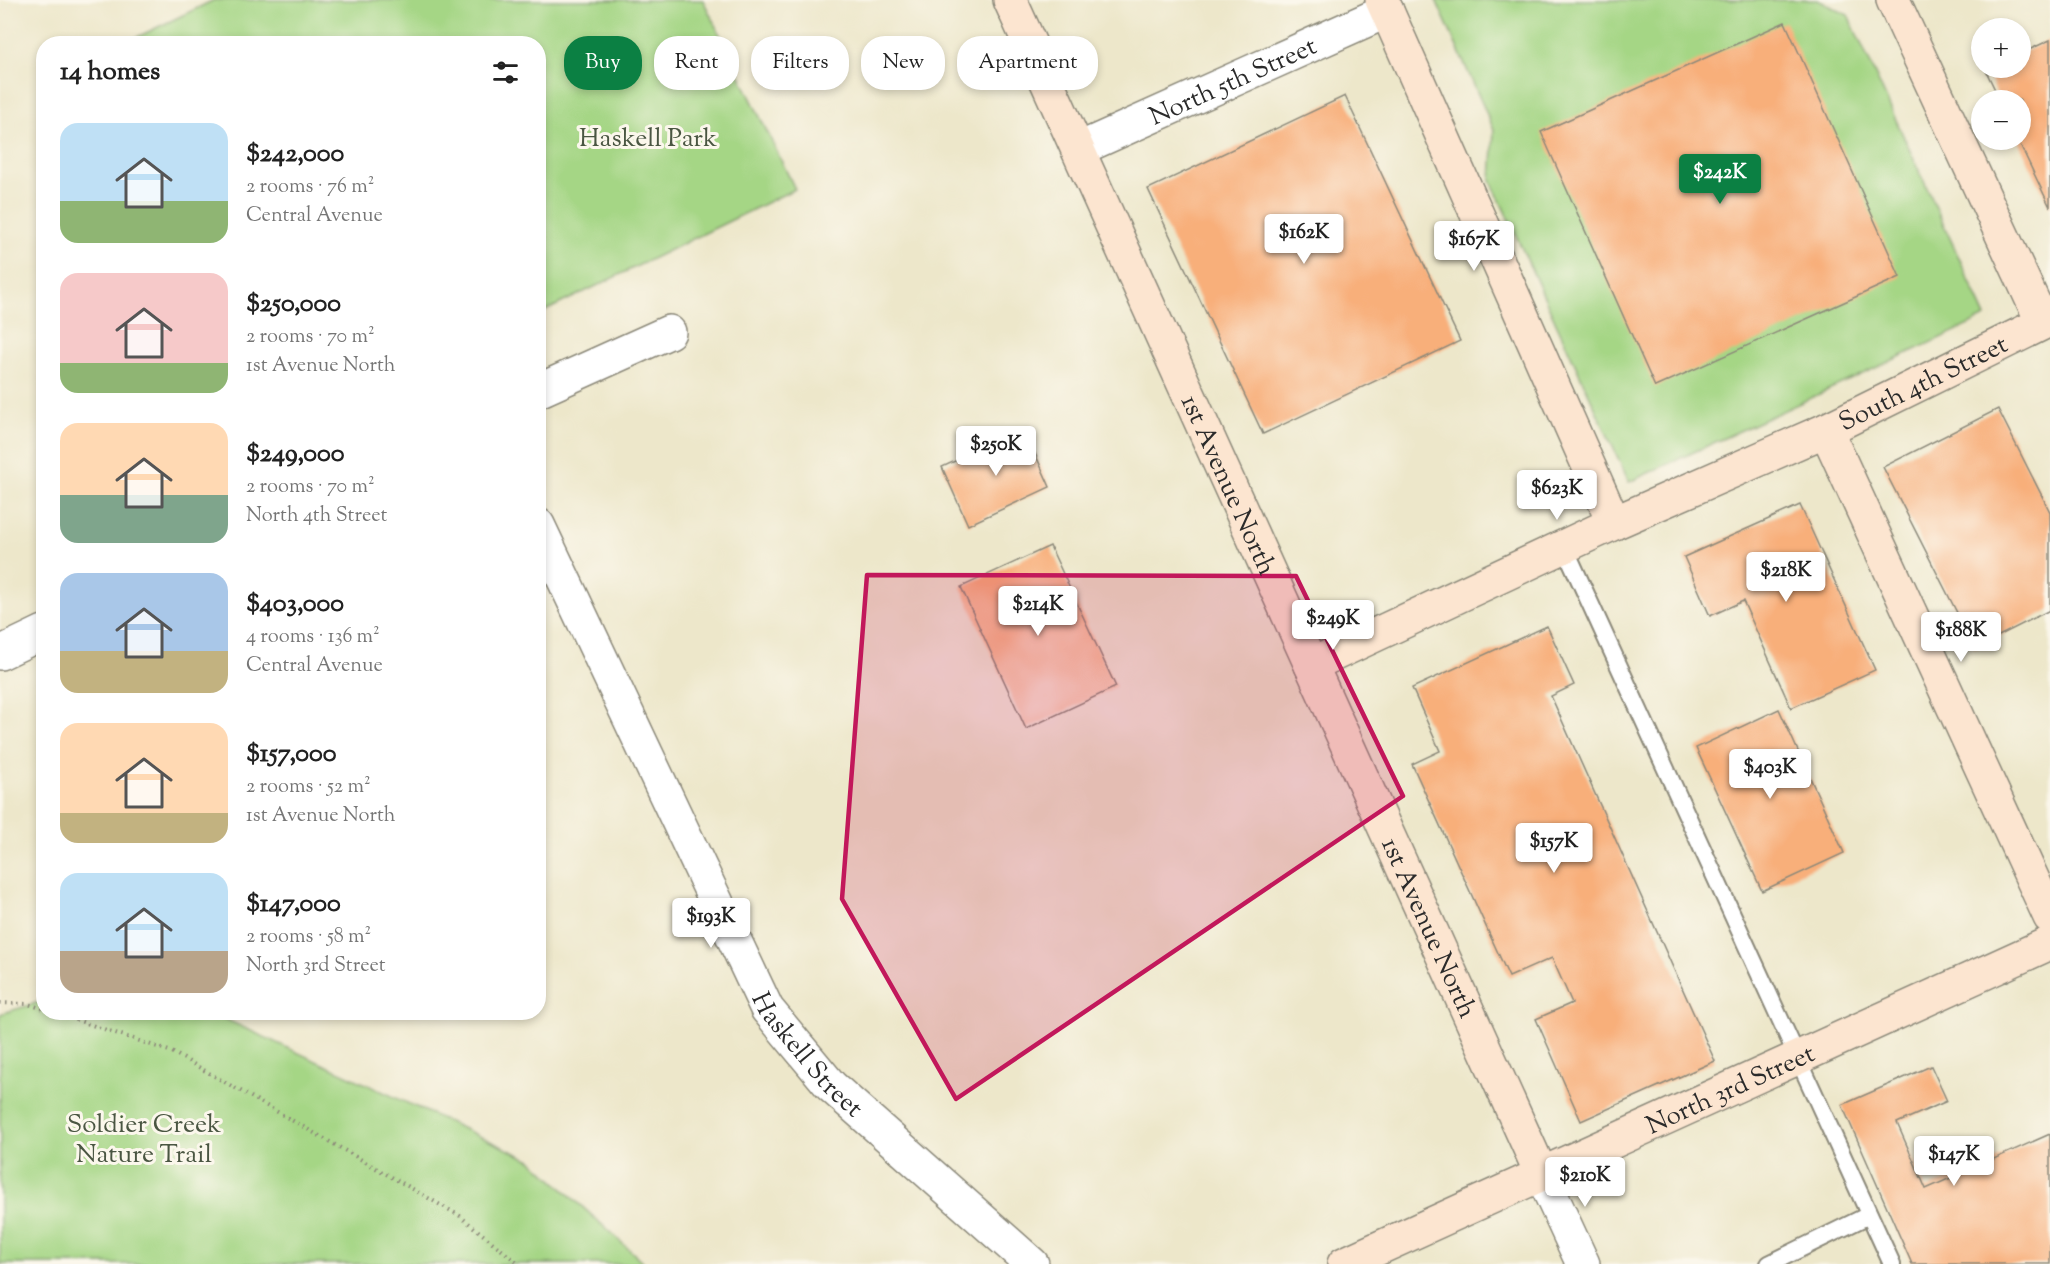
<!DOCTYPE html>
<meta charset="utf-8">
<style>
body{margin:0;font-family:"Sorts Mill Goudy",serif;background:#f6f6f6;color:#222;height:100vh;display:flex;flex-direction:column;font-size:22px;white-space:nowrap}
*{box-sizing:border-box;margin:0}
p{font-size:20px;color:#767676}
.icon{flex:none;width:33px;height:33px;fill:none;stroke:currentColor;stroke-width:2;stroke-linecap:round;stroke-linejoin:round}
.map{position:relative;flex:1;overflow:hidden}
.details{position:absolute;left:36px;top:36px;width:510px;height:984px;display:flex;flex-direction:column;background:#fff;border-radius:24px;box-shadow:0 3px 9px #0003}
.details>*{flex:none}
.top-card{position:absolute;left:564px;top:36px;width:570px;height:54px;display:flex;gap:12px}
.controls{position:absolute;left:1971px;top:18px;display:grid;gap:12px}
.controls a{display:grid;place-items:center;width:60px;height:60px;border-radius:50%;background:#fff;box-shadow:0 3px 9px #0003;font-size:30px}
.price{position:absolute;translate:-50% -51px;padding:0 14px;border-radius:6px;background:#fff;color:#222;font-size:20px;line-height:39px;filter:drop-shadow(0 2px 3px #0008)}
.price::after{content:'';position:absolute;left:50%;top:36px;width:18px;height:14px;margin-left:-9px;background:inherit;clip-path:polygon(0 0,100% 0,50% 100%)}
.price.on{background:#0b8043;color:#fff}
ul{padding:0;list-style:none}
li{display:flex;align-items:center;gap:18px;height:150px;padding:0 24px}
li span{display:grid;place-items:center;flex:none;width:168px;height:120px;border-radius:18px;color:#555}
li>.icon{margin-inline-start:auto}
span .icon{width:72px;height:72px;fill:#fffc;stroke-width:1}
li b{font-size:26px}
h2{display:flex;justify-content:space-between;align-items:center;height:72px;padding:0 24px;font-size:26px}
.pill{padding:0 21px;border-radius:24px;background:#fff;box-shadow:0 3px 9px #0003;font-size:21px;line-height:54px}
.pill.on{background:#0b8043;color:#fff}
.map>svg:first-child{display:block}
.green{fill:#a5d685;stroke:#688058;stroke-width:1.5}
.building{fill:#f8af7a}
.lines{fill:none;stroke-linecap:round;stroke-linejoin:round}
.service-casing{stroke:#8c897a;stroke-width:20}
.minor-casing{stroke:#8c897a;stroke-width:36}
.secondary-casing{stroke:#8c897a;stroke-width:36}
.path{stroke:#8c897a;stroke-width:4;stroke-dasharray:1.5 4.5;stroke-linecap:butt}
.service{stroke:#fff;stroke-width:16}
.minor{stroke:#fff;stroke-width:33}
.secondary{stroke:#fce5d0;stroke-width:33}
.marked{fill:#c2185b;fill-opacity:0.2;stroke:#c2185b;stroke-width:4.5;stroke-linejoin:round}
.labels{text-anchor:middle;stroke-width:6;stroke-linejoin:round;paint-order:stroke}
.street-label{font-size:26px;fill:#2b2b2b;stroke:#fbf7ec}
.park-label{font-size:26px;fill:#4a5642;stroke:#fbf7ec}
</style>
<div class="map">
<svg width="2050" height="1264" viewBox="0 0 2050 1264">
<rect width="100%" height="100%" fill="#fbf7ec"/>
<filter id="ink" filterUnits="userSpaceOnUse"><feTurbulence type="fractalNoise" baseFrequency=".0167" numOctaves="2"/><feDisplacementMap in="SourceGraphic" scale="12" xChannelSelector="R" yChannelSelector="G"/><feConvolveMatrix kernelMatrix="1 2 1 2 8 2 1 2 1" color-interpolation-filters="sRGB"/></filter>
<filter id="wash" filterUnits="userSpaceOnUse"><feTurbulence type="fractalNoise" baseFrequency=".008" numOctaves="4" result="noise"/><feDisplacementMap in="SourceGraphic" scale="24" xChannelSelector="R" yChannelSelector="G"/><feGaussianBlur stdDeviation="1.35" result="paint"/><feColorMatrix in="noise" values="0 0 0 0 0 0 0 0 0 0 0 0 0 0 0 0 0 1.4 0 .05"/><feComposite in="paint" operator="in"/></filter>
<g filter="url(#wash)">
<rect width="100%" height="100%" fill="#ede7ca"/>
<g class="green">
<polygon points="214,0 703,0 795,189 539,314 538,44 125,43"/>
<polygon points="1436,0 1818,0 1848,15 1986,317 1629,482 1491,181 1494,130"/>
<polygon points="43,1001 44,1012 212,1013 531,1160 645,1264 0,1264 0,1014"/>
</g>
<g id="blocks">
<g class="building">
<polygon points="1785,22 1900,277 1655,387 1541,132"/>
<polygon points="2050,40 2050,207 2018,140 2020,140 2020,100 2000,100 1986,71 1992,68 2020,68 2020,54"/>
<polygon points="1345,96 1460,341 1263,434 1148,189"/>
<polygon points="1998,409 2050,512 2050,610 1975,648 1883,467"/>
<polygon points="1024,429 1050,487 968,525 942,467"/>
<polygon points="1800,505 1875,670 1791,708 1743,601 1710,616 1684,557"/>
<polygon points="1050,546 1116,687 1026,729 961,587"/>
<polygon points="1547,626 1574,685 1551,696 1715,1061 1581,1121 1536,1019 1572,1003 1552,958 1509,977 1412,764 1440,751 1412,688"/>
<polygon points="1779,709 1844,853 1762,891 1696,748"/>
<polygon points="1931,1066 1947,1101 1897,1123 1926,1189 2050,1134 2050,1264 1912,1264 1842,1105"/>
</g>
</g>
</g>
<g filter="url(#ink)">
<use href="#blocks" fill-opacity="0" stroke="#8c897a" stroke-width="1.5"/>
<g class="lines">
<g class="service-casing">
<g id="service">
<polyline points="1564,546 1892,1264"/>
<polyline points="1769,1264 1869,1215"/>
</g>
</g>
<g class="minor-casing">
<g id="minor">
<path id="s1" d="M1079,149L1387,11"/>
<polyline points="538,391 669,332"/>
<path id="s2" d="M538,525L767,1009L831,1086L1032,1264"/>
<polyline points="0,653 44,632"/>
<polyline points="1541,1173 1583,1264"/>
</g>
</g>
<g class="secondary-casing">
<g id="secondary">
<path id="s3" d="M1010,0L1541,1173"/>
<polyline points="1382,0 1614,523"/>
<polyline points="1826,430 2050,917"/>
<path id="s4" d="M1311,665L1614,523L1826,430L2043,323L1893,0"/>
<path id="s5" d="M1344,1264L2050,943"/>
</g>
</g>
<g class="path">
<polyline points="0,1003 28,1004 44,1009"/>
<polyline points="53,1012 172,1052 460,1216 519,1264"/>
</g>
<use href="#service" class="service"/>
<use href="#minor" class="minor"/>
<use href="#secondary" class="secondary"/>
</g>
</g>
<path class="marked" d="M867,575L1296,576L1403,796L956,1099L842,899Z"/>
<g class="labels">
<g class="street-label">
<text dy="9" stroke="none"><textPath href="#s1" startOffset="168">North 5th Street</textPath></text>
<text dy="9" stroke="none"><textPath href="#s4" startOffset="674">South 4th Street</textPath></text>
<text dy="9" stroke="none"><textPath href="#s3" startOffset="532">1st Avenue North</textPath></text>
<text dy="9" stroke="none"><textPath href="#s3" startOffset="1018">1st Avenue North</textPath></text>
<text dy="9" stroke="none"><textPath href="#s2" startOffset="596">Haskell Street</textPath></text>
<text dy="9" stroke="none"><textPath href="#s5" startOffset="424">North 3rd Street</textPath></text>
</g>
<g class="park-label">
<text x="648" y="146">Haskell Park</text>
<text x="144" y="1132">Soldier Creek<tspan x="144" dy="30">Nature Trail</tspan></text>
</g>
</g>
</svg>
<div class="controls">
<a>+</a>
<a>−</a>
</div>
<b class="price on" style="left:1720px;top:205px">$242K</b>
<b class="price" style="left:1304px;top:265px">$162K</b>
<b class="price" style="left:1474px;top:272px">$167K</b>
<b class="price" style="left:996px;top:477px">$250K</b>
<b class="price" style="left:1557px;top:521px">$623K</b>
<b class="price" style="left:1786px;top:603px">$218K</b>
<b class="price" style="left:1038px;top:637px">$214K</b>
<b class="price" style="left:1333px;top:651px">$249K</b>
<b class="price" style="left:1961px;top:663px">$188K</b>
<b class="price" style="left:1770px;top:800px">$403K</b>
<b class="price" style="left:1554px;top:874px">$157K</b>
<b class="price" style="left:711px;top:949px">$193K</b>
<b class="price" style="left:1954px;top:1187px">$147K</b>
<b class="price" style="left:1585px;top:1208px">$210K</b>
<div class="top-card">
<a class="pill on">Buy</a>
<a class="pill">Rent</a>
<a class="pill">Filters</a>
<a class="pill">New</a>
<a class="pill">Apartment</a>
</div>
<section class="details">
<h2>14 homes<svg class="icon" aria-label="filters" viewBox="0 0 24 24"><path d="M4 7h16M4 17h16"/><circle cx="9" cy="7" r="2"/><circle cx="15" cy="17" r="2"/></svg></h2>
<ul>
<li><span style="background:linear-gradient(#bfe0f5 65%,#8fb573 0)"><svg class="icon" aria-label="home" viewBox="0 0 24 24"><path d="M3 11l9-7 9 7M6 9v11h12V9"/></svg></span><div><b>$242,000</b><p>2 rooms · 76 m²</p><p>Central Avenue</p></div></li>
<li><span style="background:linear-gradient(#f6c9c9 75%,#8fb573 0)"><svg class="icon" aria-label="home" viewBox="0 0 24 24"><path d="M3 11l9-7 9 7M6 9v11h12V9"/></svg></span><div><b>$250,000</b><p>2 rooms · 70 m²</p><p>1st Avenue North</p></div></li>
<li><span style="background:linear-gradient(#ffd9b3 60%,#7fa58c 0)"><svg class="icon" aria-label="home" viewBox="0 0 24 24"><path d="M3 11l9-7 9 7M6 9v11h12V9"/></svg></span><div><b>$249,000</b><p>2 rooms · 70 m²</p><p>North 4th Street</p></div></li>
<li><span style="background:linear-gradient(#a9c7e8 65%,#c2b280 0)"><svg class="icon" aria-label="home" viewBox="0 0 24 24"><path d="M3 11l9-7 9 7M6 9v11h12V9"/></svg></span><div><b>$403,000</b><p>4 rooms · 136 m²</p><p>Central Avenue</p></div></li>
<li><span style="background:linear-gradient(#ffd9b3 75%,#c2b280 0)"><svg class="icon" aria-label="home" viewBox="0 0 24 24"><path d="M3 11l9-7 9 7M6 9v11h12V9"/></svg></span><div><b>$157,000</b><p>2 rooms · 52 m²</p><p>1st Avenue North</p></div></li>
<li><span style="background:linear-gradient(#bfe0f5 65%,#b9a48a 0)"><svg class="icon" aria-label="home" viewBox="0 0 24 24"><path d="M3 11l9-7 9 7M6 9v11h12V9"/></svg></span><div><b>$147,000</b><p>2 rooms · 58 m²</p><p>North 3rd Street</p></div></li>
</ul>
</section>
</div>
